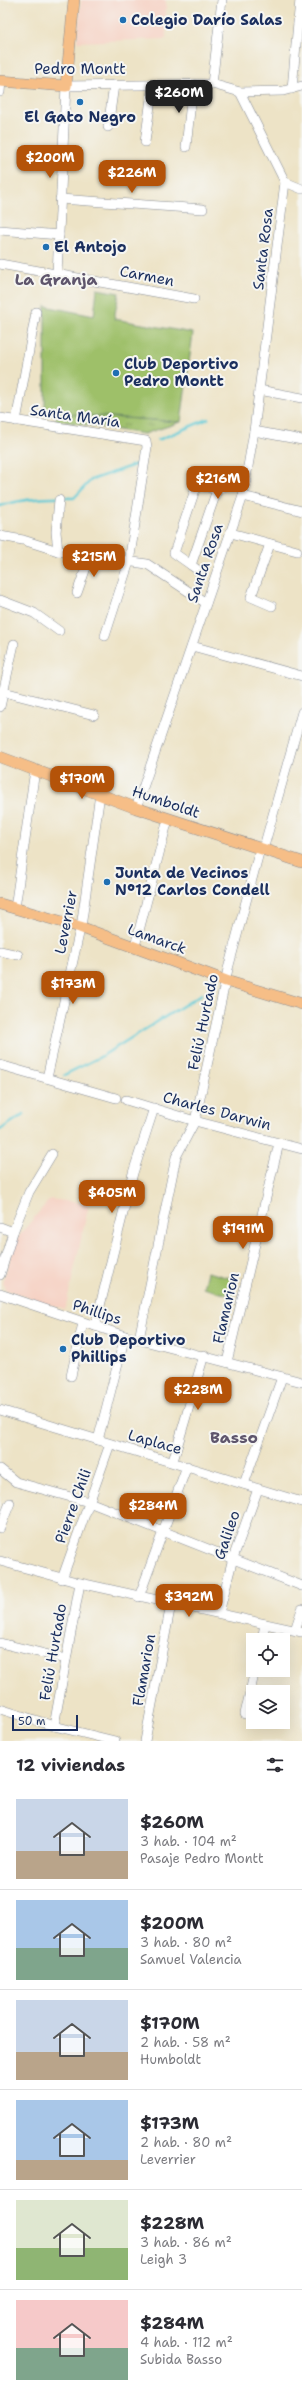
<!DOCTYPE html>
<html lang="es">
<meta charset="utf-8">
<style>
body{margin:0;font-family:"Shantell Sans",sans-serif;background:#f7f7f7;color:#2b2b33;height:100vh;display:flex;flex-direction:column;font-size:15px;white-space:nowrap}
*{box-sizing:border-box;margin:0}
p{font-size:13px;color:#7c7c81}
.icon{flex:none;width:22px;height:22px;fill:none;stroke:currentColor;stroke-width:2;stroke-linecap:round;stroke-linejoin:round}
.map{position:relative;height:1741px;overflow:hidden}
.panel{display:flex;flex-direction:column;background:#fff;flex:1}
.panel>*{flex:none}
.tools{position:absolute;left:246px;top:1633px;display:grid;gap:8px}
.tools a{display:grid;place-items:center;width:44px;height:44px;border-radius:0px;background:#fff;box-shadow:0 4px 16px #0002;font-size:20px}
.scale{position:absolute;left:12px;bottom:10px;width:66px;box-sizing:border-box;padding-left:4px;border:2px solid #1b2f5e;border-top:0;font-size:11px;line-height:14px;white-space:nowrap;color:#1b2f5e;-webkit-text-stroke:3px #f6f6f2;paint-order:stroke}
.price{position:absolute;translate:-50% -34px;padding:0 9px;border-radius:8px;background:#b45309;color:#fff;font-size:13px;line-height:26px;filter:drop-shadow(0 1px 2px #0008)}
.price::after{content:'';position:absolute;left:50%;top:24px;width:12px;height:9px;margin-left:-6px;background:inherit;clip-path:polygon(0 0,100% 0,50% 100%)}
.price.selected{background:#222;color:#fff}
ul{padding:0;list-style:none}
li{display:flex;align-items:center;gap:12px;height:100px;padding:0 16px}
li+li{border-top:1px solid #e1e1e2}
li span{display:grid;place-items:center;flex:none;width:112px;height:80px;border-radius:0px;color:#555}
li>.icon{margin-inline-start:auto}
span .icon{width:48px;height:48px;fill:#fffc;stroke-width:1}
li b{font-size:17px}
h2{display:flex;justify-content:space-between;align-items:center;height:48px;padding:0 16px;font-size:17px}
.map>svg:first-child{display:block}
.built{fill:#f6d2c4}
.grass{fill:url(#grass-tufts);stroke:#5c7864}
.garden{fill:#9ec069;stroke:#5c7864}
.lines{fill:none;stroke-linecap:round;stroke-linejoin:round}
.stream{stroke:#5ecad6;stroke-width:2.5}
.minor-casing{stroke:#848992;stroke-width:10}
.major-casing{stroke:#848992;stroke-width:12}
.minor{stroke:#fff;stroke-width:9}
.major{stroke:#f6be87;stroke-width:11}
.poi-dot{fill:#1f6fb2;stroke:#f6f6f2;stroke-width:1.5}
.labels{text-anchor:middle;stroke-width:4;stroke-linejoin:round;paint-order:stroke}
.poi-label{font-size:15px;font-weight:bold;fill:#1b2f5e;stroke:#f6f6f2;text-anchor:start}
.street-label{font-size:15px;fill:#1b2f5e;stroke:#f6f6f2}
.neighbourhood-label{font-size:16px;font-weight:bold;fill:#5e556c;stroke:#f6f6f2}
</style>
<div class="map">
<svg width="302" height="1741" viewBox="0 0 302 1741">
<defs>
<pattern id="grass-tufts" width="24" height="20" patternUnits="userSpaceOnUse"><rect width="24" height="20" fill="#9ec069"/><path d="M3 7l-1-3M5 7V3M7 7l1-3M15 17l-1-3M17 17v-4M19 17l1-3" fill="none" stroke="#809c5a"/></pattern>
</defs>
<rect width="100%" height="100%" fill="#f6f6f2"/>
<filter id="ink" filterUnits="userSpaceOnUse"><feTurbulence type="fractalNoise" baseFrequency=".025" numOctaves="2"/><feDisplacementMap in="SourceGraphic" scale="8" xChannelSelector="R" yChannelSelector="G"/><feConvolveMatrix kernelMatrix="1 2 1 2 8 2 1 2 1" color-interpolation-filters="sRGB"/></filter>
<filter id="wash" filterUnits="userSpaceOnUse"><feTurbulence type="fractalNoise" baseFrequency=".012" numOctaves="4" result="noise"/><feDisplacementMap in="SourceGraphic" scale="16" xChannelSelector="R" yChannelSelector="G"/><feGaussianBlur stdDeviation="0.9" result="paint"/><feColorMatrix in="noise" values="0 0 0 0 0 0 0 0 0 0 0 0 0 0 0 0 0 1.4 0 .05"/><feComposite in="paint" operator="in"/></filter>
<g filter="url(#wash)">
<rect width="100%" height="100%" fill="#ede3c6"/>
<g class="built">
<polygon points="81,0 166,0 166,39 77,42"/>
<polygon points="50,1199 89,1204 65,1310 6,1290 2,1283 17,1238"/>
</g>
<polygon class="grass" points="61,413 61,416 69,414 181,422 144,434 54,420"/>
<g class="garden">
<polygon points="97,289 119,293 114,319 193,333 181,422 69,414 61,416 60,413 45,412 45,306 94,316"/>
<polygon points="207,1272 237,1280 233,1296 203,1288"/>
</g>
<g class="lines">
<g class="stream">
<polyline points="158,440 208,419"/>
<path d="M0,506C24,498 49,497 74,498L91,480L140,463"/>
<polyline points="64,1075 102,1056 202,994"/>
<polyline points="0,1130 24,1114"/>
</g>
</g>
</g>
<g filter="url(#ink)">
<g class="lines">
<g class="minor-casing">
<g id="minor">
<polyline points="212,84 222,0"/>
<polyline points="292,89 300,0"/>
<polyline points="0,92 1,81"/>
<polyline points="108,127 114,85"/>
<polyline points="145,142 153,84"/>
<polyline points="186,147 193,84"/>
<polyline points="285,182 302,189"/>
<polyline points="60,199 203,209"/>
<polyline points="0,230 59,235"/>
<polyline points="0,264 194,299"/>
<polyline points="57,274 66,86 212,84 240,92 283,91 302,86"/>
<polyline points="259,390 302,398"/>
<polyline points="0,418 146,441 147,447 129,562 105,636"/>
<polyline points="16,421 36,312"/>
<polyline points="254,431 302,440"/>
<polyline points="217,490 191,565 174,553 197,484 217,490 236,480 247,481"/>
<polyline points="243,496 302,511"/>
<polyline points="231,533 297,551"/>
<polyline points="0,536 23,540 58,551 147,564 206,603"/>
<polyline points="270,544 251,597 272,606"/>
<polyline points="58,551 56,532 59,500"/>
<polyline points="191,565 199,571"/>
<polyline points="77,593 90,556"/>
<polyline points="0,600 34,613 59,631"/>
<polyline points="192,646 302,676"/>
<polyline points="0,691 94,715"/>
<polyline points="0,707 14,644"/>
<polyline points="136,808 243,496 254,431 285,182 240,92"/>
<polyline points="15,908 35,770"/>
<polyline points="135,946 168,819"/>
<polyline points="0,951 18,955"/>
<polyline points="0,1065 116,1098"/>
<polyline points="47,1078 82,920 100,794"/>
<polyline points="126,1100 195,1121 302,1149"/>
<polyline points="0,1227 13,1232"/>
<polyline points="0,1275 13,1232 29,1192 52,1154"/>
<polyline points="0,1294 125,1336 302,1382"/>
<polyline points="95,1326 133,1173 154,1108"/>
<polyline points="139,1339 176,1157 195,1121 228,969 260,849 265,843 302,712"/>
<polyline points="227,1362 279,1143"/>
<polyline points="71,1376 83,1323"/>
<polyline points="0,1410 302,1502"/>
<polyline points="98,1440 125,1336"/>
<polyline points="173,1461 204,1355"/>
<polyline points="0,1469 16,1482 89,1502 302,1586"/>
<polyline points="244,1484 282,1377"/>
<polyline points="0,1528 10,1503"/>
<polyline points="0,1561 80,1583 302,1632"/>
<polyline points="62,1579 110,1444"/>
<polyline points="139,1597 187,1466"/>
<polyline points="219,1613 233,1558 258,1489"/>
<polyline points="295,1630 302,1609"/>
<polyline points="262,1640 265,1624"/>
<polyline points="0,1643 66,1659"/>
<polyline points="0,1709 54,1726 115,1741"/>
<polyline points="245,1714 255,1670"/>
<polyline points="54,1726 80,1583"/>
<polyline points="145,1741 171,1604"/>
</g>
</g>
<g class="major-casing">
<g id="major">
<polyline points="0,81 66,86 74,0"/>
<polyline points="0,757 136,808 302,862"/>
<polyline points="0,904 80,927 226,981 302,1004"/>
</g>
</g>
<use href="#minor" class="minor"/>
<use href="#major" class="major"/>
</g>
</g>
<g class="poi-dot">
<circle cx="123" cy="20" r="4"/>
<circle cx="80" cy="102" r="4"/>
<circle cx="46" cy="247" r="4"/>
<circle cx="116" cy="373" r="4"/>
<circle cx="107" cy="882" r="4"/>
<circle cx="63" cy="1349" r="4"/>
</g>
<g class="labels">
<g class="poi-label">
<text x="131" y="25">Colegio Darío Salas</text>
<text x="80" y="122" text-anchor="middle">El Gato Negro</text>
<text x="54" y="252">El Antojo</text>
<text x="124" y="369">Club Deportivo<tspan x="124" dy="17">Pedro Montt</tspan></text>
<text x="115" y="878">Junta de Vecinos<tspan x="115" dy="17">Nº12 Carlos Condell</tspan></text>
<text x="71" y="1345">Club Deportivo<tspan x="71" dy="17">Phillips</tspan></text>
</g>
<g class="street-label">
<text x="80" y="74">Pedro Montt</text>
<text transform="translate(263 249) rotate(-83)" y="5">Santa Rosa</text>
<text transform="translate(147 276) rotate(11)" y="5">Carmen</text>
<text transform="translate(75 416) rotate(8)" y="5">Santa María</text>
<text transform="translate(205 563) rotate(-71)" y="5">Santa Rosa</text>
<text transform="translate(166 802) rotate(19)" y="5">Humboldt</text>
<text transform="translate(66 922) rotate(-79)" y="5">Leverrier</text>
<text transform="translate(157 939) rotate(20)" y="5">Lamarck</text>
<text transform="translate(203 1022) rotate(-78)" y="5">Feliú Hurtado</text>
<text transform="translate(217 1111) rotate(15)" y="5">Charles Darwin</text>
<text transform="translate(226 1308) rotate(-77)" y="5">Flamarion</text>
<text transform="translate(97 1312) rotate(18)" y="5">Phillips</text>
<text transform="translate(155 1442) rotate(16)" y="5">Laplace</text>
<text transform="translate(73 1506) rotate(-70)" y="5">Pierre Chili</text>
<text transform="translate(227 1535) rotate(-71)" y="5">Galileo</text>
<text transform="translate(53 1652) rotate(-80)" y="5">Feliú Hurtado</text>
<text transform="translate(144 1670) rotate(-80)" y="5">Flamarion</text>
</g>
<g class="neighbourhood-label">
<text x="56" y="285">La Granja</text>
<text x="234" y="1443">Basso</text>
</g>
</g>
</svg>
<div class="tools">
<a><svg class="icon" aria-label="locate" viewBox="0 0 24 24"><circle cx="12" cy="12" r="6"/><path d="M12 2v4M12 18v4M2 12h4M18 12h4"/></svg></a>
<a><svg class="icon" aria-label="layers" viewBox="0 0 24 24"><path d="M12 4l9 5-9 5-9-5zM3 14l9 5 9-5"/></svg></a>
</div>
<div class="scale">50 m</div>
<b class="price selected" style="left:179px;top:114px">$260M</b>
<b class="price" style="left:50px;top:179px">$200M</b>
<b class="price" style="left:132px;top:194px">$226M</b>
<b class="price" style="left:218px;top:500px">$216M</b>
<b class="price" style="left:94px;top:578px">$215M</b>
<b class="price" style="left:82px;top:800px">$170M</b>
<b class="price" style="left:73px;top:1005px">$173M</b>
<b class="price" style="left:112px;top:1214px">$405M</b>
<b class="price" style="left:243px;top:1250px">$191M</b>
<b class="price" style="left:198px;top:1411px">$228M</b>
<b class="price" style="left:153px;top:1527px">$284M</b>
<b class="price" style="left:189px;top:1618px">$392M</b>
</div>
<section class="panel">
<h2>12 viviendas<svg class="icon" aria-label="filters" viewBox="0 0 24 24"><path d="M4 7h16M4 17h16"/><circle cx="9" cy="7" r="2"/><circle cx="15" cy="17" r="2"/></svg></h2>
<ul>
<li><span style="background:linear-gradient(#c9d6e8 65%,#b9a48a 0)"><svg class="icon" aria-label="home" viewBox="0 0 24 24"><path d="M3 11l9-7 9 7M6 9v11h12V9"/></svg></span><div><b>$260M</b><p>3 hab. · 104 m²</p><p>Pasaje Pedro Montt</p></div></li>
<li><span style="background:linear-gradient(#a9c7e8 60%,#7fa58c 0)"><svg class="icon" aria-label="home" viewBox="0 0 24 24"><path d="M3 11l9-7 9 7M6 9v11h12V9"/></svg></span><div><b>$200M</b><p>3 hab. · 80 m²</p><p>Samuel Valencia</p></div></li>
<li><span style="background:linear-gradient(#c9d6e8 65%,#b9a48a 0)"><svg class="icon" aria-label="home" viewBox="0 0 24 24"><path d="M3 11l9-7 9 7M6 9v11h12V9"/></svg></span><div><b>$170M</b><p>2 hab. · 58 m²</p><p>Humboldt</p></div></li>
<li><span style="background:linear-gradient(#a9c7e8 75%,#b9a48a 0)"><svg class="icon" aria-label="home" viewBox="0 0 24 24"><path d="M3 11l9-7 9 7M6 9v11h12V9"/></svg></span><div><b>$173M</b><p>2 hab. · 80 m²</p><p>Leverrier</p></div></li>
<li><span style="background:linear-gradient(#dfe7d0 60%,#8fb573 0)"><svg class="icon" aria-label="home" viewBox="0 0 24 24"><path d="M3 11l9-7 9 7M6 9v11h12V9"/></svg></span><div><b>$228M</b><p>3 hab. · 86 m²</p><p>Leigh 3</p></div></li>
<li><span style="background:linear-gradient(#f6c9c9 60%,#7fa58c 0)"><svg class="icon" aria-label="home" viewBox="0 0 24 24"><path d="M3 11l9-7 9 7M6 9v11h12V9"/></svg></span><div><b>$284M</b><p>4 hab. · 112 m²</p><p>Subida Basso</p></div></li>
</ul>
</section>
